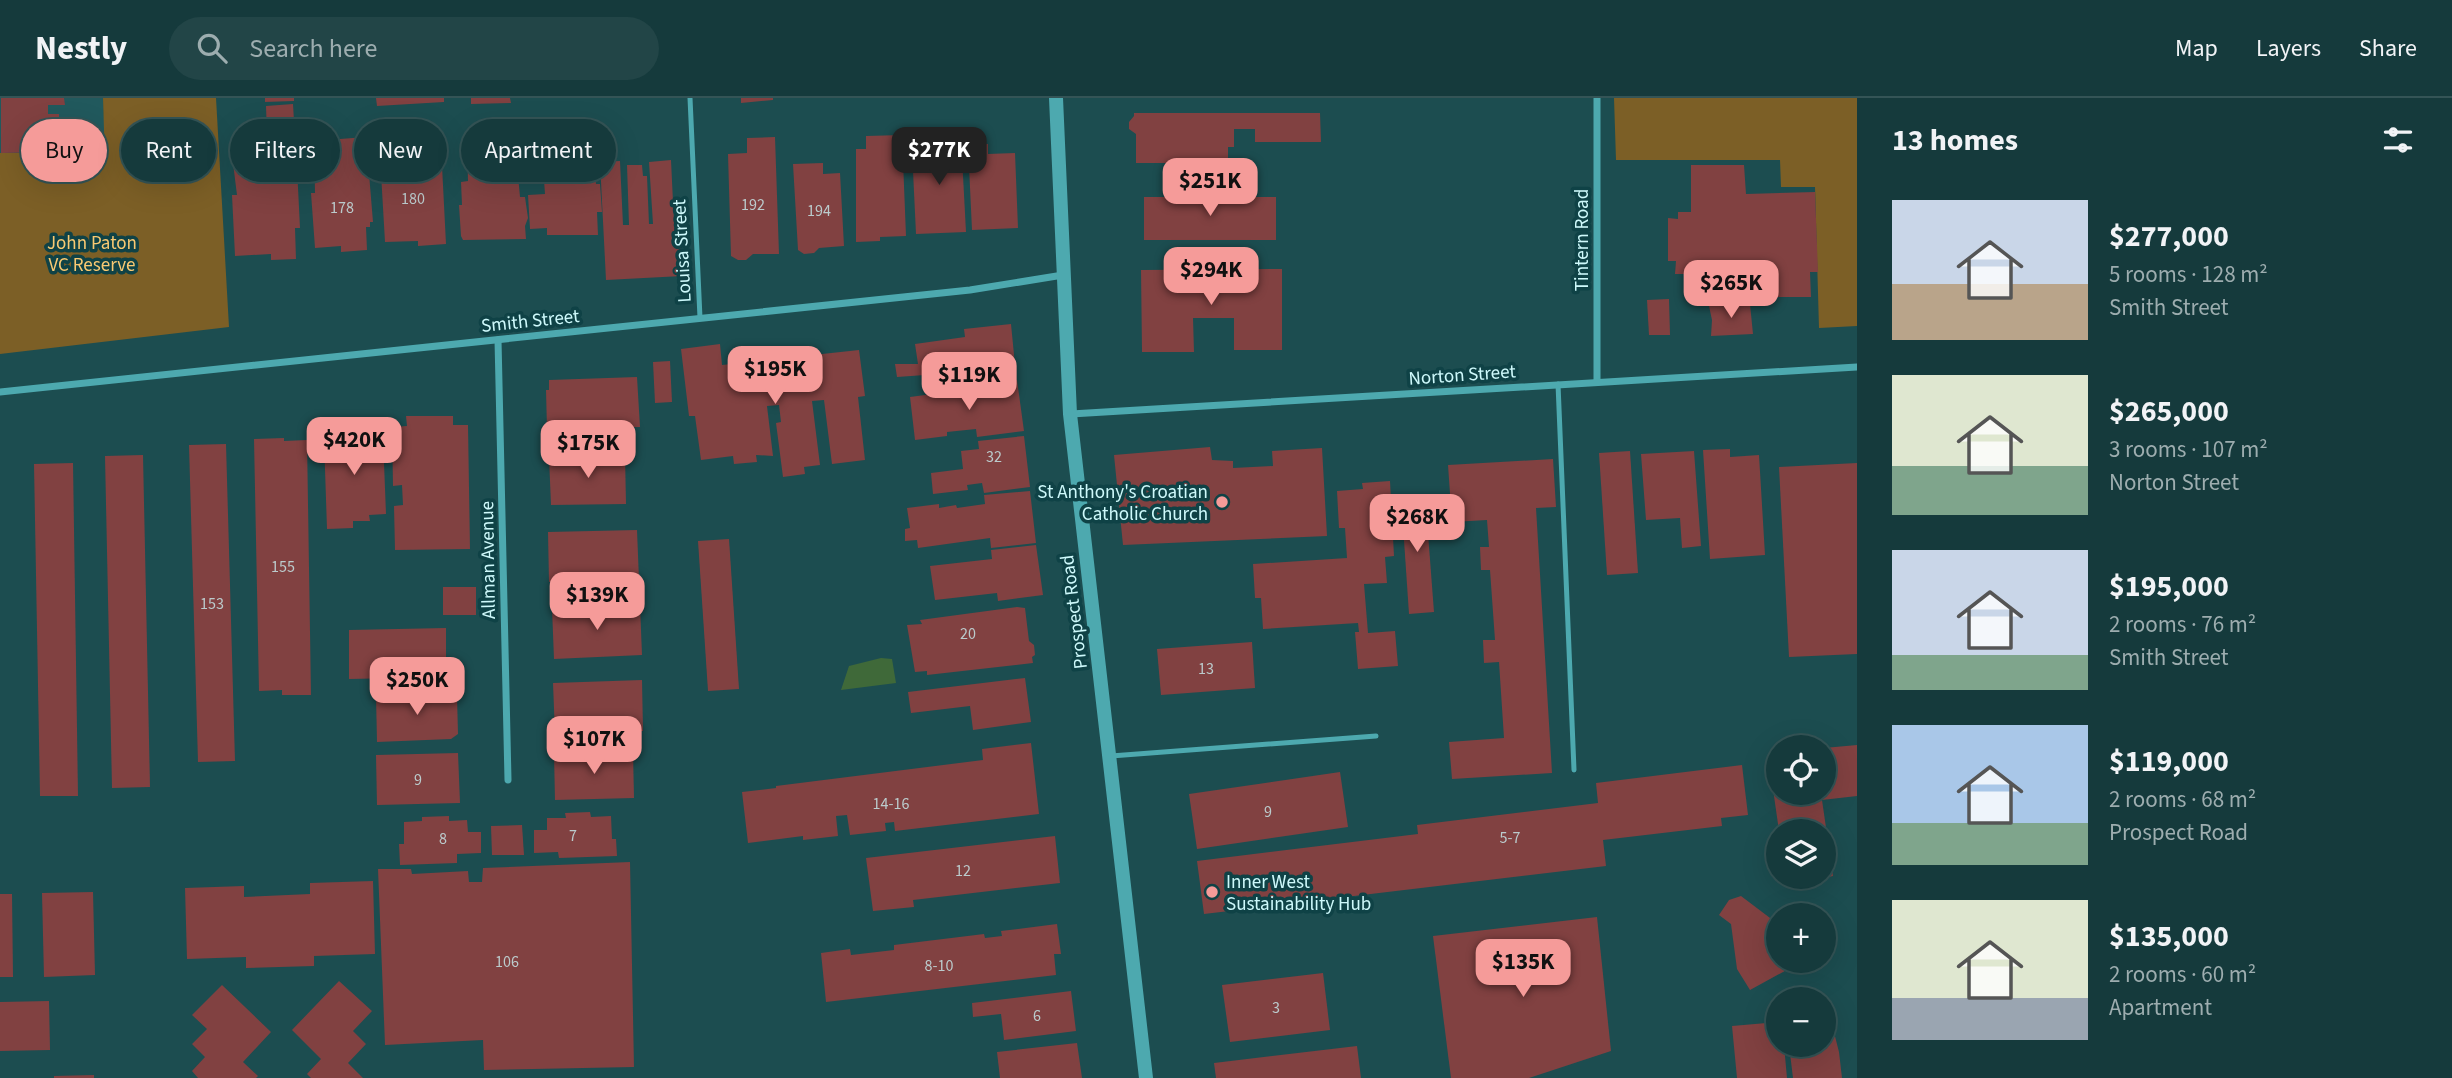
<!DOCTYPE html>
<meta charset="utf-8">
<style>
body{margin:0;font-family:"Source Sans 3",sans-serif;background:#224547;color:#f1f3f6;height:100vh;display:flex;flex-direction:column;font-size:26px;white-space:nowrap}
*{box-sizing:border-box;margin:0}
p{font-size:23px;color:#9dadaf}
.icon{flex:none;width:38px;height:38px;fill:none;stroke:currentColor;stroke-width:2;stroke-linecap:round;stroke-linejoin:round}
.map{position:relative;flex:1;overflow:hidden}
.panel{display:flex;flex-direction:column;background:#153a3c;width:595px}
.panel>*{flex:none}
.guide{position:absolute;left:21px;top:21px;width:665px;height:63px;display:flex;gap:14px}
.controls{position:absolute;left:1766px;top:637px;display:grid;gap:14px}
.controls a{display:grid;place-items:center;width:70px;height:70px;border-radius:50%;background:#153a3c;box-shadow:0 7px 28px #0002,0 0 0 2px #345456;font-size:35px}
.price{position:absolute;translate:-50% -60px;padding:0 16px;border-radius:14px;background:#f59b99;color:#111;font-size:23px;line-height:46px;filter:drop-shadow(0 2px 4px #0008)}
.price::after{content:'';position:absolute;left:50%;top:42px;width:21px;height:16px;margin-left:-10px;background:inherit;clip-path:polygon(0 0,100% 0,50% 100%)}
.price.on{background:#222;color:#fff}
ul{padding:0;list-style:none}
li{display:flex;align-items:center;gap:21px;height:175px;padding:0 35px}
li span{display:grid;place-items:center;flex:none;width:196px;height:140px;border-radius:0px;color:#555}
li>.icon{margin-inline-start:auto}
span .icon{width:84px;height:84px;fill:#fffc;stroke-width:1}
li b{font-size:30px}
h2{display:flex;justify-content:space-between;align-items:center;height:84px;padding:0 35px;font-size:30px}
.tag{padding:0 24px;border-radius:32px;background:#153a3c;box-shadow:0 7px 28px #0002,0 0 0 2px #345456;font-size:24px;line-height:63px}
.tag.on{background:#f59b99;color:#111}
header{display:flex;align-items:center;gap:42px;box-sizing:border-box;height:98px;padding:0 35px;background:#153a3c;border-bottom:2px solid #345456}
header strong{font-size:33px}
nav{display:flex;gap:38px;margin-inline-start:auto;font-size:24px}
.search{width:490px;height:63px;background:#224547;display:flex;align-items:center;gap:18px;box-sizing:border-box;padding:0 24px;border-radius:38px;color:#9dadaf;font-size:26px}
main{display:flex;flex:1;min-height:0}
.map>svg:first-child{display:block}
.built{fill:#21595d}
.green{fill:#7c5f26}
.water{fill:#3f6939}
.building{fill:#814141}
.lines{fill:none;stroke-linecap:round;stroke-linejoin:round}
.lane{stroke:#4da9af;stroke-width:5}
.street{stroke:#4da9af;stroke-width:7}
.secondary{stroke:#4da9af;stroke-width:14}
.poi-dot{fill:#f59b99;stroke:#0f4246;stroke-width:2.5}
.labels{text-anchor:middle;stroke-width:7;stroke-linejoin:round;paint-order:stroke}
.number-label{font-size:16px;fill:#bbcbcc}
.street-label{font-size:19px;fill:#cef9fb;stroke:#0f4246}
.park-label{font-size:19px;fill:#f9c972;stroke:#0f4246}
.poi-label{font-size:19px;fill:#cef9fb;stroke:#0f4246;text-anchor:end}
</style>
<header>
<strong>Nestly</strong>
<div class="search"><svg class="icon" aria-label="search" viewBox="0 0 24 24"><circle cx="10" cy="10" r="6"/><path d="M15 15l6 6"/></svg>Search here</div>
<nav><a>Map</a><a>Layers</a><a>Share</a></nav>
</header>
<main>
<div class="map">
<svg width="1857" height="980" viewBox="0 0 1857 980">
<rect width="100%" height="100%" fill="#1c4d50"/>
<polygon class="built" points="0,0 103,0 106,65 56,66 55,55 0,55"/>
<g class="green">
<polygon points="103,0 216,0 229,229 0,256 0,55 56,55 56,66 105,65"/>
<polygon points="1614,0 1857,0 1857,228 1819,230 1815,89 1781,89 1780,62 1616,62"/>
</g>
<polygon class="water" points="881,560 892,561 896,585 841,592 849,568"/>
<g class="building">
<polygon points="1,0 64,0 65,7 48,7 48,16 59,16 59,54 1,55"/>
<polygon points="265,0 294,0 294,3 265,4"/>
<polygon points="376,0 444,0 444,4 377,8"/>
<polygon points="471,0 510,0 511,5 471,6"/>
<polygon points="741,0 773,0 773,2 741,5"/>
<polygon points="293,6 295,40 291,41 291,49 296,49 300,130 295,130 296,161 271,162 271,156 235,158 232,97 237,97 231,49 236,49 235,39 267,37 266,8"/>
<polygon points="1134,15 1320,15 1321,44 1255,44 1255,31 1234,31 1234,49 1228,49 1228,65 1136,65 1136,36 1129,31 1129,24 1134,18"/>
<polygon points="513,23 520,99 525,99 528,120 525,128 526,141 463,142 461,138 459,107 462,107 461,84 468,83 467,45 489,43 489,34 495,34 495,24"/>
<polygon points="387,37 387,40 398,39 398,47 436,45 436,48 441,48 446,146 418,148 418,143 385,144 380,58 376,58 375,38"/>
<polygon points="902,37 906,138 880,139 880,143 856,144 856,51 866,51 866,38"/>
<polygon points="366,39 373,124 370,124 370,129 366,129 367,152 341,154 341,148 315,150 311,95 315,95 314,43"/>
<polygon points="775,39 779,156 753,156 746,162 738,162 731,158 728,56 747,55 747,40"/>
<polygon points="961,40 966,134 916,136 912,52 919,42"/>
<polygon points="591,44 593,78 595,78 596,86 600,86 602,114 597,114 598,137 547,137 547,130 530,131 528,97 545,96 544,82 555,81 554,60 566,60 565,45"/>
<polygon points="988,46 988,56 1015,55 1018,130 972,132 968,47"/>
<polygon points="671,62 674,125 679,125 682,178 606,182 600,64 620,63 623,127 629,127 627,67 642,67 643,78 647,78 649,126 653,126 649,64"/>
<polygon points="823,65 823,76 840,75 844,148 819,150 814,155 804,156 798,152 793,66"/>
<polygon points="1691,67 1744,67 1746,96 1815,94 1818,174 1810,174 1811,199 1763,199 1763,191 1758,197 1742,197 1735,189 1711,190 1712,176 1675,176 1676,163 1668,163 1668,120 1678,121 1678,114 1691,114"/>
<rect x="1144" y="99" width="132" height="43"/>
<polygon points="1282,171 1282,252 1234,252 1234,220 1193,220 1194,254 1142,254 1141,172"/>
<polygon points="1669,201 1670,237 1649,237 1647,202"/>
<polygon points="1750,206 1753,236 1711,238 1712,222 1709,208"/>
<polygon points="1011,226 1016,277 971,282 969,275 939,279 939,276 897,279 895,266 918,266 915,246 965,239 964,231"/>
<polygon points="720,246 722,267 859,252 865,298 858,299 865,362 832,366 824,302 812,303 820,367 804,369 805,376 783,379 776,325 781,324 779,307 767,308 773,358 756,357 757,364 734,366 733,358 701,362 695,318 689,318 681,251"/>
<polygon points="670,263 672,304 655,305 653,264"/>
<polygon points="637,279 640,329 547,331 546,292 549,292 549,282"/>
<polygon points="1017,282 1024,333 977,339 976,331 947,334 947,338 915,342 910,299 955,293 955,297 972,295 971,288"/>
<polygon points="406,318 453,318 453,327 468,327 470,451 395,452 394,408 403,407 402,387 393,388 392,329 407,328"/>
<polygon points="380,331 381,339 383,339 386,416 369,417 370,423 353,423 353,430 327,431 324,341 327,341 327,333"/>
<polygon points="1024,338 1030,389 984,395 982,385 967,387 968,392 933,396 931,375 963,371 961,353 979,351 978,343"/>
<polygon points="284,340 284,343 307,342 311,597 282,597 282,592 259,593 254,341"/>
<polygon points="226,346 235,663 198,664 189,347"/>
<polygon points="1210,349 1212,362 1233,363 1233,370 1273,368 1272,353 1322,350 1327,438 1123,447 1114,357"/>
<polygon points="1730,351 1730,359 1759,357 1765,457 1710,461 1703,352"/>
<polygon points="1630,353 1638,475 1607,477 1599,355"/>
<polygon points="1694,353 1701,448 1682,450 1680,420 1646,422 1641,356"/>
<polygon points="143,357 150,689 112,690 105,358"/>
<polygon points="625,357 626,406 551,407 549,359"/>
<polygon points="1553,361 1556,409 1536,410 1552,675 1452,681 1449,644 1504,640 1499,564 1484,565 1483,542 1495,542 1490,472 1481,472 1480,449 1489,449 1487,422 1452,424 1448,367"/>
<polygon points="73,365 78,698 40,698 34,366"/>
<polygon points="1857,365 1857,556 1789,559 1779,369"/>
<polygon points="1390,383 1394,458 1385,459 1387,485 1364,486 1368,535 1395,533 1398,568 1358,571 1355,534 1359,534 1358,525 1263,531 1261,500 1255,500 1253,466 1347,460 1345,430 1339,430 1337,393 1363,391 1362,385"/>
<polygon points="1030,393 1036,445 991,450 990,440 918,450 917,442 905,443 905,431 910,430 907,410 939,406 939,410 956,407 957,410 985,406 984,397"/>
<polygon points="1425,396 1434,514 1409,516 1401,398"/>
<polygon points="637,432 639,482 549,484 548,434"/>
<polygon points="729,441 739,591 708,593 698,443"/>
<polygon points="1036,447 1043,497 998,503 997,495 935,502 930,468 992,461 991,452"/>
<rect x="443" y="489" width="33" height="28"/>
<polygon points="640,507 642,557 554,561 552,510"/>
<polygon points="1017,509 1025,510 1029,543 1034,547 1035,557 1032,559 1033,565 927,577 927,573 915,574 907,527 922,526 920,522"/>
<polygon points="446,530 446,579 349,581 349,532"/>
<polygon points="1252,544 1255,590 1161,597 1157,551"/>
<polygon points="1025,580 1031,624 973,632 970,608 911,615 908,594"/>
<polygon points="642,582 643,633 555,636 553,585"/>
<polygon points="448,594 457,598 458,636 451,641 377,644 376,597"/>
<polygon points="1031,645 1039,716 895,733 894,724 885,725 886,733 850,737 847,717 836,718 838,738 803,742 803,738 748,745 742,694 776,690 776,688 983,662 982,651"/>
<polygon points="1857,647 1857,698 1822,702 1833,778 1824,780 1824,733 1779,733 1768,656 1778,655 1778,695 1824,695 1824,650"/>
<polygon points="633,653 634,700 555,702 554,655"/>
<polygon points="458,655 460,705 377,707 376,657"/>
<polygon points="1742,667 1748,717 1721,720 1722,728 1603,742 1606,768 1204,816 1197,763 1418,736 1417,727 1598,705 1596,685"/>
<polygon points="1340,674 1348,729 1197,751 1189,696"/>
<polygon points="590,714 591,719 611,718 612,741 616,741 617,758 559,760 558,754 534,755 534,732 547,732 547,720 566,720 565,715"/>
<polygon points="449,718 449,723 467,722 468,734 481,734 481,755 457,756 457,765 400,767 399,746 404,746 404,724 422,723 422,719"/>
<polygon points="522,727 524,757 492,757 491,728"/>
<polygon points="1055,738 1060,785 913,802 914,809 873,813 866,760"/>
<polygon points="630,764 634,969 484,972 483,942 385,947 378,771 411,771 412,776 468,773 469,784 482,784 483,770"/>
<polygon points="1786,779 1818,779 1819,780 1787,785"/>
<polygon points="373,783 375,856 314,858 314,868 246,870 246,859 187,861 185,790 244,788 244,799 310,796 310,785"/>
<polygon points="93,794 95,877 44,879 42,795"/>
<polygon points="0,796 12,796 13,879 0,879"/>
<polygon points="1741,798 1778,826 1778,863 1803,863 1750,892 1737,871 1731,826 1719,817 1729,802"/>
<polygon points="1597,819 1611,953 1529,980 1451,980 1433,838"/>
<polygon points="1057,826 1061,856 1054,856 1056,877 826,904 821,855 850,851 851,857 894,852 894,847 984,836 985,840 1002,838 1001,833"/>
<polygon points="1323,875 1330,932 1230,944 1222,887"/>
<polygon points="339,883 372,913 353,933 366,946 348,965 363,980 311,980 307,976 321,961 292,932"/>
<polygon points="222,887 271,934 243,964 258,978 256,980 198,980 192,973 205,959 192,946 207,931 192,917"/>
<polygon points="1071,893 1076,933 1004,942 1001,916 973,919 972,905"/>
<polygon points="1824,895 1839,954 1842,980 1793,980 1789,947 1824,947 1824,901 1783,901 1782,899"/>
<polygon points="49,903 50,952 0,953 0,904"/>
<polygon points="1778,924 1778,947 1784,947 1787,980 1737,980 1732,928"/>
<polygon points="1077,945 1082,980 1000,980 997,954"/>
<polygon points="1357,948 1361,980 1216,980 1214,965"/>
<polygon points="94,977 94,980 54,980 54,978"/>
</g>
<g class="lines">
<g class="lane">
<polyline points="690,0 700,220"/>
<polyline points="1558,286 1574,672"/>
<polyline points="1111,658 1376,638"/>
</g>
<g class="street">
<polyline points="1597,0 1597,283"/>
<polyline points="498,242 508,682"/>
<polyline points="0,294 970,192 1063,177"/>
<polyline points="1071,316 1857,269"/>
</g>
<polyline class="secondary" points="1056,0 1070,316 1146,980"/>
</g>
<g class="poi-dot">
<circle cx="1222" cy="404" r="7"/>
<circle cx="1212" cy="794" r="7"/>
</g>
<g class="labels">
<g class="number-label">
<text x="413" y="106">180</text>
<text x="753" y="112">192</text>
<text x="342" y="115">178</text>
<text x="819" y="118">194</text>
<text x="994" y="364">32</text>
<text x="283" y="474">155</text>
<text x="212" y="511">153</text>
<text x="968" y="541">20</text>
<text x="1206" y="576">13</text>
<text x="418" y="687">9</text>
<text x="891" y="711">14-16</text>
<text x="1268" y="719">9</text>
<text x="573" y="743">7</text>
<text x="1510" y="745">5-7</text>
<text x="443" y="746">8</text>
<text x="963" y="778">12</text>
<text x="507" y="869">106</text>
<text x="939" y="873">8-10</text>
<text x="1276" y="915">3</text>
<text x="1037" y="923">6</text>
</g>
<g class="street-label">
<text transform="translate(1581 142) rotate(-90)" y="7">Tintern Road</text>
<text transform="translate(681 153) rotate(-93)" y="7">Louisa Street</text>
<text transform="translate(530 222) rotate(-6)" y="7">Smith Street</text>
<text transform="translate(1462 276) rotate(-4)" y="7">Norton Street</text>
<text transform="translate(487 462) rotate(-91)" y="7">Allman Avenue</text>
<text transform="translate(1073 514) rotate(-97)" y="7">Prospect Road</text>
</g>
<g class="park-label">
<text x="92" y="151">John Paton<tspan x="92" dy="22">VC Reserve</tspan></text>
</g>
<g class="poi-label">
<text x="1208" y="400">St Anthony's Croatian<tspan x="1208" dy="22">Catholic Church</tspan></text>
<text x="1226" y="790" text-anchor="start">Inner West<tspan x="1226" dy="22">Sustainability Hub</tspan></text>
</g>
</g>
</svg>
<div class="controls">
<a><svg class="icon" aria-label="locate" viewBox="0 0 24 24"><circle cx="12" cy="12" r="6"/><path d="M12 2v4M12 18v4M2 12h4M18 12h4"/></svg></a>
<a><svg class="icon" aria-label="layers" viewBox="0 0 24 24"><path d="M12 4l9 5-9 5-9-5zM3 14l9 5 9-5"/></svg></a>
<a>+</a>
<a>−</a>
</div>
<b class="price on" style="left:939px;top:89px">$277K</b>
<b class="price" style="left:1210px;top:120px">$251K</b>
<b class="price" style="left:1211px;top:209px">$294K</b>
<b class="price" style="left:1731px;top:222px">$265K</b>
<b class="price" style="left:775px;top:308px">$195K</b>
<b class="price" style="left:969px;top:314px">$119K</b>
<b class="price" style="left:354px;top:379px">$420K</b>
<b class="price" style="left:588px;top:382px">$175K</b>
<b class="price" style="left:1417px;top:456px">$268K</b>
<b class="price" style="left:597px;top:534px">$139K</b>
<b class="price" style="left:417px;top:619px">$250K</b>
<b class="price" style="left:594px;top:678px">$107K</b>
<b class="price" style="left:1523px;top:901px">$135K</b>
<div class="guide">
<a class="tag on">Buy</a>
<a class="tag">Rent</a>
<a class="tag">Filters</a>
<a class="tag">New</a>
<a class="tag">Apartment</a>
</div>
</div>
<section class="panel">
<h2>13 homes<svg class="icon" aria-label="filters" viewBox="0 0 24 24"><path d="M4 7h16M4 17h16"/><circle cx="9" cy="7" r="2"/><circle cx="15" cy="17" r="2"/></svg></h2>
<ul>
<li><span style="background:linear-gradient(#c9d6e8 60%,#b9a48a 0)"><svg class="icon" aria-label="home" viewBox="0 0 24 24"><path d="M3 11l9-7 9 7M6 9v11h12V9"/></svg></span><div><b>$277,000</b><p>5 rooms · 128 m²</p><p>Smith Street</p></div></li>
<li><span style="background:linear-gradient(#dfe7d0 65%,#7fa58c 0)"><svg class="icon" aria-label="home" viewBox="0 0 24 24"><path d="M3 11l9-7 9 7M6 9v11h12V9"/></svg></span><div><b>$265,000</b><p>3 rooms · 107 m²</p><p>Norton Street</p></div></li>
<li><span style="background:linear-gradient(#c9d6e8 75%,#7fa58c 0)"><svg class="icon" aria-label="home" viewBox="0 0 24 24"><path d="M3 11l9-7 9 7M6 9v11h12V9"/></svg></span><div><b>$195,000</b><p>2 rooms · 76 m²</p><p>Smith Street</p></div></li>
<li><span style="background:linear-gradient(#a9c7e8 70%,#7fa58c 0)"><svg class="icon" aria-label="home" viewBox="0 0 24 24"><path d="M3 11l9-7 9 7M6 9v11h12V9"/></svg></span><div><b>$119,000</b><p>2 rooms · 68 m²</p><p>Prospect Road</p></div></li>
<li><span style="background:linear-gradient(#dfe7d0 70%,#9aa5b1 0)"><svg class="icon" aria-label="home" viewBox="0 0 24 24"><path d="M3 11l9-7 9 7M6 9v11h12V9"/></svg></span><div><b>$135,000</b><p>2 rooms · 60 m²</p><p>Apartment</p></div></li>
</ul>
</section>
</main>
